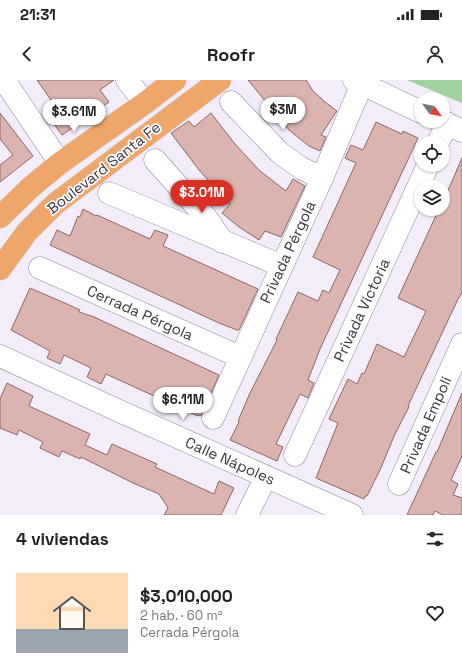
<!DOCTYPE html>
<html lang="es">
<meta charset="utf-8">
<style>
body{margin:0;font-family:"Space Grotesk",sans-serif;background:#f2f2f2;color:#222;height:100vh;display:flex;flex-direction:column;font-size:15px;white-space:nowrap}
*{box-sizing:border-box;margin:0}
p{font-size:13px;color:#767676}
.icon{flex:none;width:22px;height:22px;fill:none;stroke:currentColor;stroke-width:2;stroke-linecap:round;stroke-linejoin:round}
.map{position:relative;height:435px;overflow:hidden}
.sheet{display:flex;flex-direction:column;background:#fff;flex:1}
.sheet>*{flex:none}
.needle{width:26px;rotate:123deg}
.controls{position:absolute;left:414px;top:12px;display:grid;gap:8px}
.controls a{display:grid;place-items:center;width:36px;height:36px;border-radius:50%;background:#fff;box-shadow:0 1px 3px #0004;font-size:20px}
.price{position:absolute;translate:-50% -34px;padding:0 9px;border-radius:14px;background:#fff;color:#222;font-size:13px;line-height:26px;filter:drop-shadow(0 1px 2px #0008)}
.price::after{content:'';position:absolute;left:50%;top:24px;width:12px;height:9px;margin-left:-6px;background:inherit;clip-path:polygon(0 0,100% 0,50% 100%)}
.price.selected{background:#d93025;color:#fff}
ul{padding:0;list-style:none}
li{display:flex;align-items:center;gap:12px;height:100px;padding:0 16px}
li span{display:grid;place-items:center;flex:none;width:112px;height:80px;border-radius:0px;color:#555}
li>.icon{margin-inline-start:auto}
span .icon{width:48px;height:48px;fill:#fffc;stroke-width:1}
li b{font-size:17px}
h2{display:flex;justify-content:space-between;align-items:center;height:48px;padding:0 16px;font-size:17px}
.status{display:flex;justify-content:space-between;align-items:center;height:28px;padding:0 20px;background:#fff;direction:ltr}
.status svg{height:11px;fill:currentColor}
header{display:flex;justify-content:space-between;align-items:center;height:52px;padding:0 16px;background:#fff;font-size:18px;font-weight:800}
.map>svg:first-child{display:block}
.green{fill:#a0d2a0}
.building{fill:#dbb3af;stroke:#8c6865}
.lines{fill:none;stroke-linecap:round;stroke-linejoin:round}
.minor-casing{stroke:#9284a3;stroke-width:23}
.major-casing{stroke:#d0cfd2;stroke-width:23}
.minor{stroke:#fff;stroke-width:22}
.major{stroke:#efa66a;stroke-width:22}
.labels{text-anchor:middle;stroke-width:3.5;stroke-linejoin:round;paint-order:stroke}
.street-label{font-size:15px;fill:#3d3744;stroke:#fdfdfd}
</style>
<div class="status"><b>21:31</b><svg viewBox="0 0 49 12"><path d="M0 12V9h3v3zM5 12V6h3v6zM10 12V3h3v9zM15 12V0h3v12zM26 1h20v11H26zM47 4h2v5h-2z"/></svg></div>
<header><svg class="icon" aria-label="back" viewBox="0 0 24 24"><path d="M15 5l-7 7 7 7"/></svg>Roofr<svg class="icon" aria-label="person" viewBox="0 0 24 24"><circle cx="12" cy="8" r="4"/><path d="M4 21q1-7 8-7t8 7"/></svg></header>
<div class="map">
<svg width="462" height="435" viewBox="0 0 462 435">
<rect width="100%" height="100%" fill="#f3edfa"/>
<polygon class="green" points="407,0 462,0 462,23"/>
<g class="building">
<polygon points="37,0 114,0 100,10 109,22 62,55 54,44 63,37"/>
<polygon points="248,0 306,0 313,11 325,22 337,31 321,55 326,57 320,71 309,66 289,50"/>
<polygon points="0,33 33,76 0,102 0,85 13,75 0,59"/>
<polygon points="211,33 235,64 260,91 286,111 293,99 305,106 281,157 265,151 259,160 239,147 222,133 230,124 199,90 171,53 189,41 194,47"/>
<polygon points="376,42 402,54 403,51 418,58 320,269 308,300 314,303 308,318 300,314 276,364 283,367 277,381 230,360 239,342 238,341 250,313 277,260 276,259 298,212 318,221 323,210 329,213 340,190 313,177 356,83 345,78 351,65 363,70"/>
<polygon points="462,78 462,213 458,219 408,326 409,327 395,354 380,390 367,416 365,416 364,419 316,398 338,343 329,339 348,299 357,304 362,293 364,294 377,264 404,277 426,231 398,218 439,129 443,129 443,122"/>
<polygon points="83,129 96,136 97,135 150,159 155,150 168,155 163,166 258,209 239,250 237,250 219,243 50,165 57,150 70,156 78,136 80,137"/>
<polygon points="30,208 67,224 80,230 79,232 94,237 219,295 201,336 199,335 198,336 106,294 101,304 87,297 91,288 64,275 60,284 47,278 50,271 11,250"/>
<polygon points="7,303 33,316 29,326 90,354 85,365 107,375 112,364 157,384 155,387 214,414 219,401 234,408 223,431 221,435 164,435 168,428 159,414 133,403 81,377 80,379 62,371 59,377 40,368 43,362 19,350 17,355 0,348 0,319"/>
<polygon points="462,313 462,376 451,400 458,404 453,415 462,418 462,435 443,435 435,431 433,435 407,435 436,372 437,372"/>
</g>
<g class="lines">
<g class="minor-casing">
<g id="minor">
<polyline points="4,0 60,83"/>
<polyline points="127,0 145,23"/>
<polyline points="354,0 421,32"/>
<polyline points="231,22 280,73 301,88 322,98"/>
<polyline points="441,41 462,51"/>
<polyline points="438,63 447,43"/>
<polyline points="155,80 205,136 223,162"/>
<polyline points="109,113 282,186"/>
<polyline points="40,188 240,277"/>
<polyline points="0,276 117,330 352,435"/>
<polyline points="213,338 322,98 362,4"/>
<polyline points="295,375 428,85"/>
<polyline points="399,404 462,264"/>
<polyline points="247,435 266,397"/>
</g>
</g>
<g class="major-casing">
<g id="major">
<polyline points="0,137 31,107 60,83 145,23 175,0"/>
<polyline points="0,189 27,152 55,124 220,0"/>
</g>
</g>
<use href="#minor" class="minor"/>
<use href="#major" class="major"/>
</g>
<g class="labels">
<g class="street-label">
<text transform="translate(104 88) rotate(-38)" y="5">Boulevard Santa Fe</text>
<text transform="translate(288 172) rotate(-65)" y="5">Privada Pérgola</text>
<text transform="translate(362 230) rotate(-65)" y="5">Privada Victoria</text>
<text transform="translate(140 233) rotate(24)" y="5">Cerrada Pérgola</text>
<text transform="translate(426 345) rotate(-66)" y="5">Privada Empoli</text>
<text transform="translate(230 381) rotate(24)" y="5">Calle Nápoles</text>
</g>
</g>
</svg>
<div class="controls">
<a><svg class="needle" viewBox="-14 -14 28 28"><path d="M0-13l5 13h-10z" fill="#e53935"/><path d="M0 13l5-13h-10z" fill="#767676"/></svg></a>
<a><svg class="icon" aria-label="locate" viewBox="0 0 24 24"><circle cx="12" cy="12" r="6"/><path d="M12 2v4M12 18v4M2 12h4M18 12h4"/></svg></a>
<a><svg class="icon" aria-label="layers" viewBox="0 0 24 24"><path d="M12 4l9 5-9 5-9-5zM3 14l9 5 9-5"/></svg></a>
</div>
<b class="price" style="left:283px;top:51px">$3M</b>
<b class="price" style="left:74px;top:53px">$3.61M</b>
<b class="price selected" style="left:202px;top:134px">$3.01M</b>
<b class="price" style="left:183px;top:341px">$6.11M</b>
</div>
<section class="sheet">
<h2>4 viviendas<svg class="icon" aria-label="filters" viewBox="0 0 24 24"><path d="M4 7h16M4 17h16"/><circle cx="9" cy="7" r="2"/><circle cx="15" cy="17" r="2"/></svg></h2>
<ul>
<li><span style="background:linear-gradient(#ffd9b3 70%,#9aa5b1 0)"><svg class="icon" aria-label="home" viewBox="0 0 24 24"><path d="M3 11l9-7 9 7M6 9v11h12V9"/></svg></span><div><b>$3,010,000</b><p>2 hab. · 60 m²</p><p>Cerrada Pérgola</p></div><svg class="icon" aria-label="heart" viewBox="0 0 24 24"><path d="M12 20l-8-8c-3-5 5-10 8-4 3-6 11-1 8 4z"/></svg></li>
</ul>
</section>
